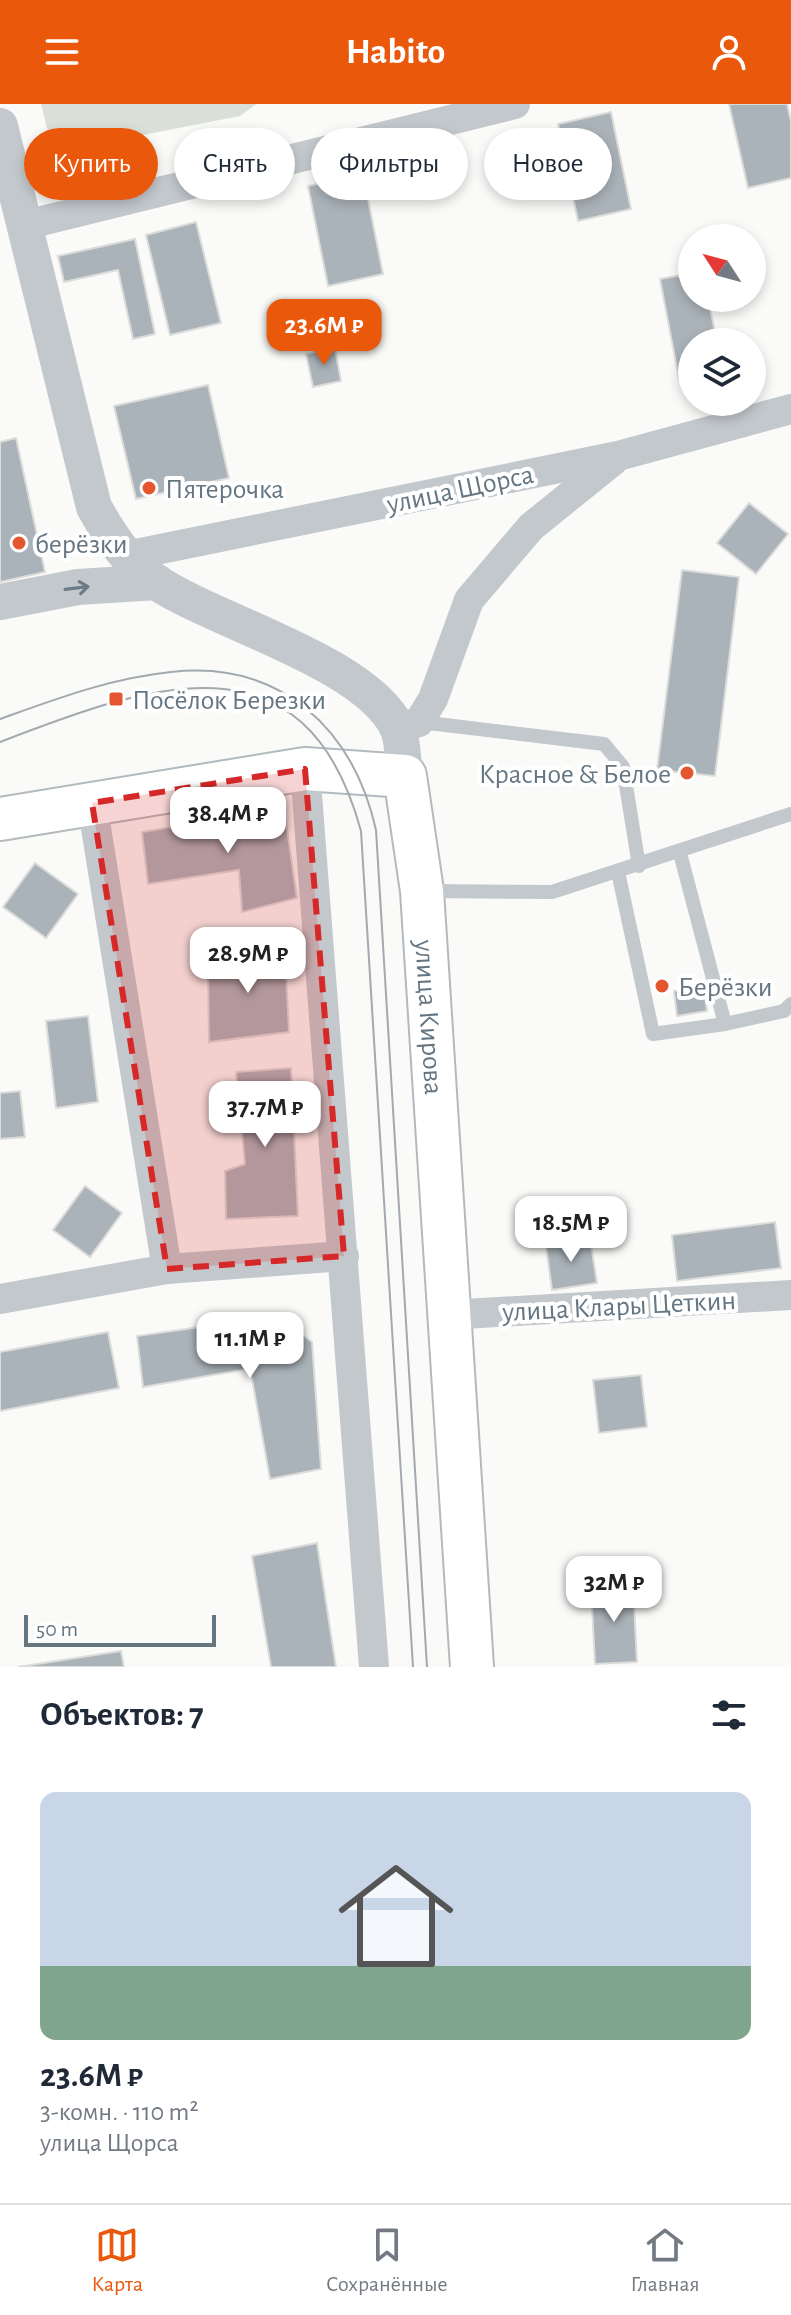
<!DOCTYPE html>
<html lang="ru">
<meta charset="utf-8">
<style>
body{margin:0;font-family:"Alegreya Sans",sans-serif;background:#f2f2f3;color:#1f2937;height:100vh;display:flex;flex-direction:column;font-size:30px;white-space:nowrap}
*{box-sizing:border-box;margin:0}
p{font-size:26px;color:#747a83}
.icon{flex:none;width:44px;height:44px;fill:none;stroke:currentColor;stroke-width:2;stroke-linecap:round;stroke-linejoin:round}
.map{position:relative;height:1563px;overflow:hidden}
.details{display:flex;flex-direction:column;background:#fff;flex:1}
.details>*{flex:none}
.guide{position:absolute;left:24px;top:24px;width:744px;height:72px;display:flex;gap:16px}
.needle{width:52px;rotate:306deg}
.buttons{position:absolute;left:678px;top:120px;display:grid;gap:16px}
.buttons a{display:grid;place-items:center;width:88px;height:88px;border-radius:50%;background:#fff;box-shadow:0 4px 12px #0003;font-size:40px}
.scale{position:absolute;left:24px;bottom:20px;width:192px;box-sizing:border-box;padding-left:8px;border:4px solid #657683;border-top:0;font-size:22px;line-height:28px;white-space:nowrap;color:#657683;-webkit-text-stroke:6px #fff;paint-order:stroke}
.price{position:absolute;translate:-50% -68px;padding:0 18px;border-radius:16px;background:#fff;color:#222;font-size:26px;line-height:52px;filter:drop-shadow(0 2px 4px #0008)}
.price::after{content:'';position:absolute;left:50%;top:48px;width:24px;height:18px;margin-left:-12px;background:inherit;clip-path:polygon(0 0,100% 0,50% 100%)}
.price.on{background:#ea580c;color:#fff}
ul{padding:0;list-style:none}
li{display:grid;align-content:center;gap:16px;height:424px;padding:0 40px}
li span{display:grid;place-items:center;height:248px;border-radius:16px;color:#555}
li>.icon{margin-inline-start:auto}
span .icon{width:144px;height:144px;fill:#fffc;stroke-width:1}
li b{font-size:34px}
h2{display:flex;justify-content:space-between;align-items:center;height:96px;padding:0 40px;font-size:34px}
.tag{padding:0 28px;border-radius:36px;background:#fff;box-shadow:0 4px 12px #0003;font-size:28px;line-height:72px}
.tag.on{background:#ea580c;color:#fff}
header{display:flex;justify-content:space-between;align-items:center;height:104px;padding:0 40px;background:#ea580c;color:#fff;font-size:36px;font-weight:700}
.tabs{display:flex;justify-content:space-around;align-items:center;height:112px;border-top:2px solid #e0e1e3;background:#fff;font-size:22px;color:#747a83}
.tabs a{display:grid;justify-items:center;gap:4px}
.tabs .on{color:#ea580c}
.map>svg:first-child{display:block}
.green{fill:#dadfd7}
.building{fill:#aab3b9;stroke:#dcdcda;stroke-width:2}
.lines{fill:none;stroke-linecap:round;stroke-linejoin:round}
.secondary-casing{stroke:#b3babf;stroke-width:46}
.service{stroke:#c3c8cc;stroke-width:14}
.minor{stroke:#c3c8cc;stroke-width:30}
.tertiary{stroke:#c3c8cc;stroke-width:36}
.secondary{stroke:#fff;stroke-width:42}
.tram{stroke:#a2aab0;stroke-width:2}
.oneway{stroke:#6a7a87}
.marked{fill:#d62828;fill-opacity:0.2;stroke:#d62828;stroke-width:6;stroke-dasharray:16 10;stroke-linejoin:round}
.poi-dot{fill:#e4572e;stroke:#fff;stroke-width:3}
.labels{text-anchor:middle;stroke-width:8;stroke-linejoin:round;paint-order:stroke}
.poi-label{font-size:28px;fill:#657683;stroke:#fff;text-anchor:start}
.street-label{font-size:28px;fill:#657683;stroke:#fff}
</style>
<header><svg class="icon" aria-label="menu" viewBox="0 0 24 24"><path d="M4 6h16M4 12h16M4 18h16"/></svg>Habito<svg class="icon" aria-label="person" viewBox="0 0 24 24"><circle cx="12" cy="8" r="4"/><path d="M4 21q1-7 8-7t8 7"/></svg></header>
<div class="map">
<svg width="791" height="1563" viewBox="0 0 791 1563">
<rect width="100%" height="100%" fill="#fafaf8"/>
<path class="green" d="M41,0H256L240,12L66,46C47,39 46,18 41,0Z"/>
<g class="building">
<polygon points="729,0 787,0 791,17 791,74 748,84"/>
<polygon points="611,8 631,105 578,117 558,20"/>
<polygon points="363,70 383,170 328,182 308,82"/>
<polygon points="196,118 221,219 170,231 146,131"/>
<polygon points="135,135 155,230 133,235 118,166 64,178 58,152"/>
<polygon points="692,169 692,194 708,194 717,238 692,238 692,272 679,275 660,175"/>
<polygon points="335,244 341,277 313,283 306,250"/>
<polygon points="208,281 229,374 136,395 114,302"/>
<polygon points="16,334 45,468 0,478 0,338"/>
<polygon points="749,399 788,430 756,470 717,439"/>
<polygon points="682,466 739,473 715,672 657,666"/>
<polygon points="284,704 297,794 242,808 239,766 148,780 142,728"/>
<polygon points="35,759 78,790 46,834 3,803"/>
<polygon points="232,846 285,848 289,928 209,938 208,862"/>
<polygon points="704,883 707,907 677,912 674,887"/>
<polygon points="88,912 98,998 56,1004 46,917"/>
<polygon points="291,964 298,1112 226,1115 225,1067 245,1060 236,968"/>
<polygon points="20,987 25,1033 0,1035 0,989"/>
<polygon points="85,1082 122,1109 90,1153 53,1126"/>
<polygon points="775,1118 781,1164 677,1177 672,1131"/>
<polygon points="590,1134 597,1179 552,1186 546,1142"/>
<polygon points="276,1212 312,1238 321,1365 270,1375 252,1275 247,1265 143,1283 137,1232"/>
<polygon points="108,1228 119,1284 0,1307 0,1248"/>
<polygon points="641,1271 647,1323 599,1329 593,1276"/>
<polygon points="317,1439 336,1563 271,1563 252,1452"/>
<polygon points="633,1480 637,1558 595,1560 591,1483"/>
<polygon points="121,1547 124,1563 18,1563"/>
</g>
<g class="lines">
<g class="secondary-casing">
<g id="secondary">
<path id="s1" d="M0,715L305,665L405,672L422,787L472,1563"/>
</g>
</g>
<g class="service">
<polyline points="420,618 604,640 623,663 639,762"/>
<polyline points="680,749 725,920"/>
<polyline points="618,768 653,930 725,920 784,907 791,900"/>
<polyline points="424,787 552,788 791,710"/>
</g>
<g class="minor">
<polyline points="25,121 515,0"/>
<polyline points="126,452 618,352 791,305"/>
<polyline points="398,624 419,618 433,595 469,496 531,423 614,356"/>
<polyline points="305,665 374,1563"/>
<polyline points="92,699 167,1165"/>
<polyline points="0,1195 167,1165 344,1152"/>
<polyline points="447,1211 791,1191"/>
</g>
<g class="tertiary">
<path d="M0,22L94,403C110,432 128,459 156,478C216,518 365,558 397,623C403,636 403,657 405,672"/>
<polyline points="0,498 78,483 157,478"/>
</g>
<use href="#secondary" class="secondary"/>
<g class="tram">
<path d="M0,615C56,595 111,574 171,568C280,556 353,624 376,726L427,1563"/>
<path d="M0,638C148,581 305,522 361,727L413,1563"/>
</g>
</g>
<defs><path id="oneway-shaft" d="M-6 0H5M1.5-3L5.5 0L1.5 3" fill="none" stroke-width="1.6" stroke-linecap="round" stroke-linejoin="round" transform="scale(2)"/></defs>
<use class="oneway" href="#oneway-shaft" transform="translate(77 484) rotate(-7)"/>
<path class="marked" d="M305,665L344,1152L167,1165L92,699Z"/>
<g class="poi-dot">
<circle cx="149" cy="384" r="8"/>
<circle cx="19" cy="439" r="8"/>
<rect x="108" y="587" width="16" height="16" rx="4"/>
<circle cx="687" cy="669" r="8"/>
<circle cx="662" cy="882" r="8"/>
</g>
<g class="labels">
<g class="poi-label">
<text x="165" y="394">Пятерочка</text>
<text x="35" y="449">берёзки</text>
<text x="132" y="605">Посёлок Березки</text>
<text x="671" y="679" text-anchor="end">Красное &amp; Белое</text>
<text x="678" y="892">Берёзки</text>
</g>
<g class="street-label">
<text transform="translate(460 384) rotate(-12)" y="10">улица Щорса</text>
<text dy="10" stroke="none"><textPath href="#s1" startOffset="652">улица Кирова</textPath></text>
<text transform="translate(619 1201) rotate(-3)" y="10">улица Клары Цеткин</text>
</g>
</g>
</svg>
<div class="buttons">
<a><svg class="needle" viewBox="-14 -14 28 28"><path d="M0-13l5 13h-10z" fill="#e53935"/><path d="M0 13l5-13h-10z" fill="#747a83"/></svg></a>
<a><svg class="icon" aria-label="layers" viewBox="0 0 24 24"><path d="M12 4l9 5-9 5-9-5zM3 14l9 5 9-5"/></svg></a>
</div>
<div class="scale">50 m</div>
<b class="price on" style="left:324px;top:263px">23.6M ₽</b>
<b class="price" style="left:228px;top:751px">38.4M ₽</b>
<b class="price" style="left:248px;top:891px">28.9M ₽</b>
<b class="price" style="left:265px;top:1045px">37.7M ₽</b>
<b class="price" style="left:571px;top:1160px">18.5M ₽</b>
<b class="price" style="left:250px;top:1276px">11.1M ₽</b>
<b class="price" style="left:614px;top:1520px">32M ₽</b>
<div class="guide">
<a class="tag on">Купить</a>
<a class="tag">Снять</a>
<a class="tag">Фильтры</a>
<a class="tag">Новое</a>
</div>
</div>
<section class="details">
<h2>Объектов: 7<svg class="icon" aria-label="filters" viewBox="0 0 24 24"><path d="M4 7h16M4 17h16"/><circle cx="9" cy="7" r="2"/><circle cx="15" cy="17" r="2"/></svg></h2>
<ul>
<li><span style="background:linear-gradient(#c9d6e8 70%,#7fa58c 0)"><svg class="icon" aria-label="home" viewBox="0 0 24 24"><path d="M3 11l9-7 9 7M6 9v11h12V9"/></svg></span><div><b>23.6M ₽</b><p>3-комн. · 110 m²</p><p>улица Щорса</p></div></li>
</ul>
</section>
<nav class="tabs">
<a class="on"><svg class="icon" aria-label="map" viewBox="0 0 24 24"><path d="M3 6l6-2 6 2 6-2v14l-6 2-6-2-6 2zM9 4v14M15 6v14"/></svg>Карта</a>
<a><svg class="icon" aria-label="saved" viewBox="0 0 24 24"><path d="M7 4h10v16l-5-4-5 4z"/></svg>Сохранённые</a>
<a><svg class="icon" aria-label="home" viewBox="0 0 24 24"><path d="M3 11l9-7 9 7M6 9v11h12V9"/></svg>Главная</a>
</nav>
